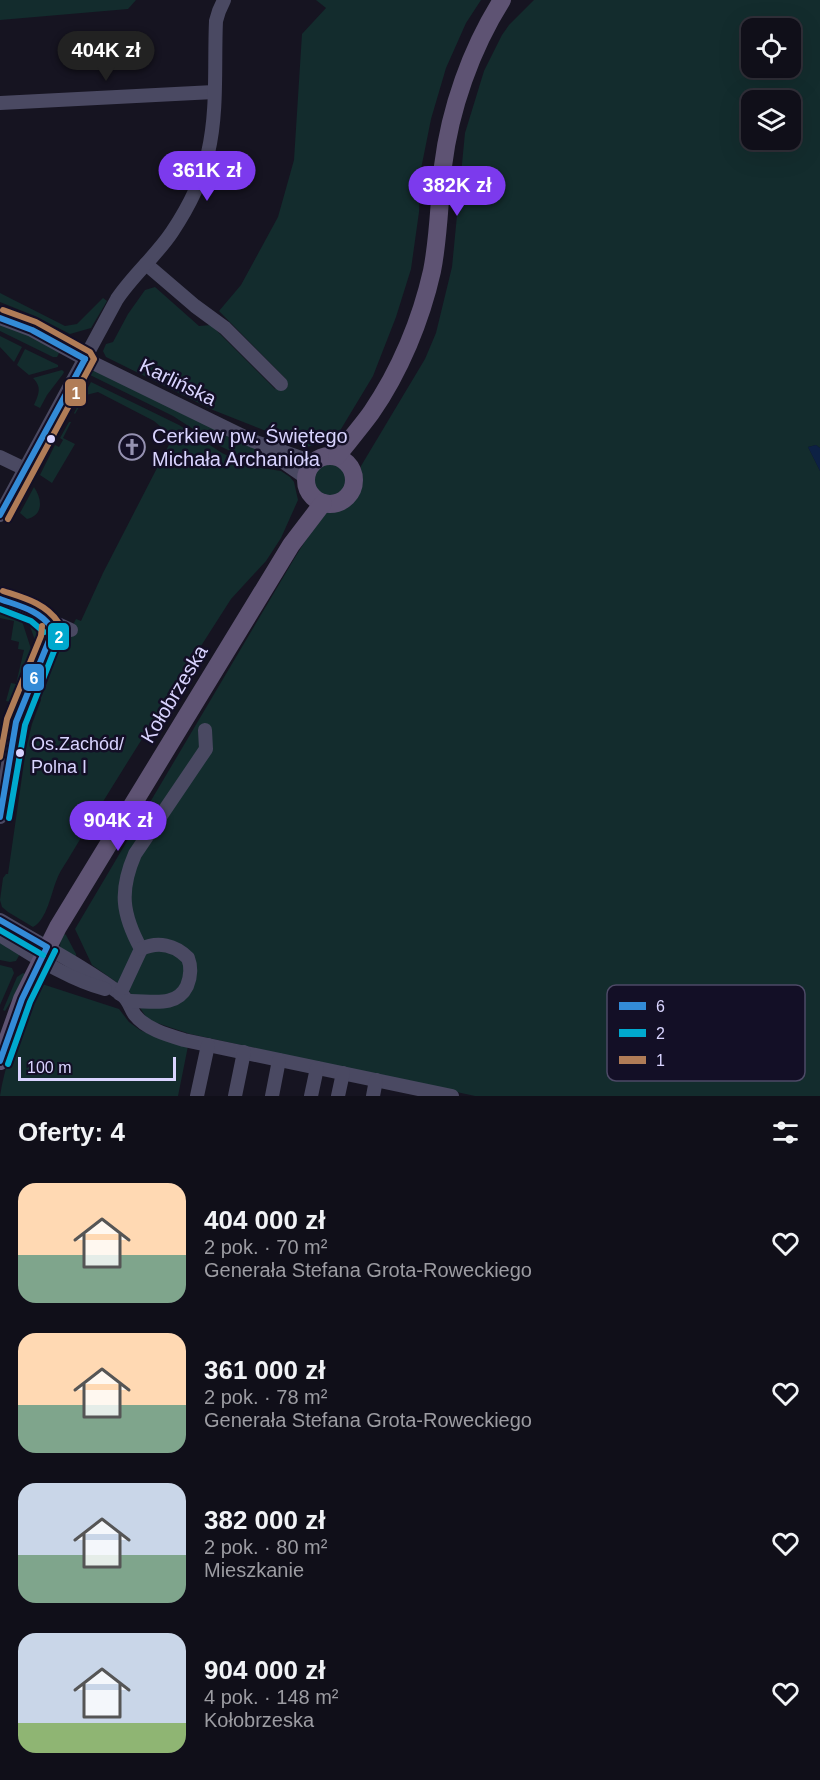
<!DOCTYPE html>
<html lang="pl">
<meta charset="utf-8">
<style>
body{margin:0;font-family:Arial,sans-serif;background:#1e1d26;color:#f1f3f6;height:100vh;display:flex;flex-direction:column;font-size:22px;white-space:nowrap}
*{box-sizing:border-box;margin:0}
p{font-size:20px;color:#9c9ca2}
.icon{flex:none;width:33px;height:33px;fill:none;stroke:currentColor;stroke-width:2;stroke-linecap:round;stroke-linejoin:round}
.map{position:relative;height:1096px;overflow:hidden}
.drawer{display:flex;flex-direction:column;background:#100f19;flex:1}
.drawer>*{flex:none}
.fabs{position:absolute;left:741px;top:18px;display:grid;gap:12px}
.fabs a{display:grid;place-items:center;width:60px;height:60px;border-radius:12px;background:#100f19;box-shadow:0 6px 24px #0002,0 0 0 2px #302f38;font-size:30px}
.scale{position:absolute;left:18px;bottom:15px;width:158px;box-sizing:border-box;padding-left:6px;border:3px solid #d9d4ff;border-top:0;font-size:16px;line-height:21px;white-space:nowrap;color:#d9d4ff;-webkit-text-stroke:4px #130f26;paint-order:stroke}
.price{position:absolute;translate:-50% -51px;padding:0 14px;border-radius:21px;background:#7c3aed;color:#fff;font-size:20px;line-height:39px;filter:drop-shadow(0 2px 3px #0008)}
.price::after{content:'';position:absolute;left:50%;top:36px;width:18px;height:14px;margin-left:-9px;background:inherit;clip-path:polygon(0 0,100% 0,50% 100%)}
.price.on{background:#222;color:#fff}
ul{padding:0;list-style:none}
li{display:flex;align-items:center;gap:18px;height:150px;padding:0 18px}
li span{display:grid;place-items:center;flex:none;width:168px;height:120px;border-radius:18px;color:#555}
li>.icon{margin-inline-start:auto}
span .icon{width:72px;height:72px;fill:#fffc;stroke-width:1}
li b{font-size:26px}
h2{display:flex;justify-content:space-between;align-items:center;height:72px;padding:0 18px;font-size:26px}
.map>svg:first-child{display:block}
.green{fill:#132c2d;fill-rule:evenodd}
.water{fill:#0d2144}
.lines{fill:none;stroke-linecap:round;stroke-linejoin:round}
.minor{stroke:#4a4962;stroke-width:14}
.major{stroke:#5e5373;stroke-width:18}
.bus-1-casing{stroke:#130f26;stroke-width:10}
.bus-2-casing{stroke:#130f26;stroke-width:10}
.bus-3-casing{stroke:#130f26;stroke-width:10}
.bus-1{stroke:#338bd7;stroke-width:6}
.bus-2{stroke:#00a9ce;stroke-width:6}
.bus-3{stroke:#b07c57;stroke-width:6}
.bus-dot{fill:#d9d4ff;stroke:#130f26;stroke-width:2}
.labels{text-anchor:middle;stroke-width:5;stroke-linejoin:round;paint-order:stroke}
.bus-label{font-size:18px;fill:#d9d4ff;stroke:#130f26;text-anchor:start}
.street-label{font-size:20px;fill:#d9d4ff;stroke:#130f26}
.poi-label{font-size:20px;fill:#d9d4ff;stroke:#130f26;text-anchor:start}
.key{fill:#130f26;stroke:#4e4a67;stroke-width:1.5}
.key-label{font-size:16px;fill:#d9d4ff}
.line-badge{stroke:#130f26;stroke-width:2}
.badge-label{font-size:16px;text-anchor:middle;font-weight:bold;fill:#fff}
</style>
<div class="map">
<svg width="820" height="1096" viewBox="0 0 820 1096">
<rect width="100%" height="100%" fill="#161421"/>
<g class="green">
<polygon points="0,0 136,0 128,9 0,20"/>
<polygon points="316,0 481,0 466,23 446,68 431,119 421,169 419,212 411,269 396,317 373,376 335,439 307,447 213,410 106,357 103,351 106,344 113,342 128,314 145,290 155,287 199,326 211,325 275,389 286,379 219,311 241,285 278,217 294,160 302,34 326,8"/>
<path d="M534,0H820V448L816,445L808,447L820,471V1096H475L190,1034L148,1020L129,991L92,965L75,929L294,559L324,511C355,509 360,494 361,466L425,359L436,333L452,267L465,133L484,71L502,35L509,25ZM752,28H790V68H752ZM752,100H790V140H752Z"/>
<polygon points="0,293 65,326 77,324 103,298 107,301 91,328 70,334 35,316 0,302"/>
<polygon points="0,308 32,320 65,338 65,341 0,312"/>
<polygon points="0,324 24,332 60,351 57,357 53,357 0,331"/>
<polygon points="0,336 22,347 14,362 0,347"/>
<polygon points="25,349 58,365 58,367 29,375 17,365"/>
<path d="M62,370L64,372L63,374L47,395L40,408L34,405C39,394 42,387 33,378Z"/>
<polygon points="94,371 100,372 250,445 278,465 252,462 218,445 173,416 86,373"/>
<path d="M91,382L179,425L222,453L249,466L281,471L290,477L294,482L298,500L281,538L266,561L231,599C177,684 122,769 70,856C66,863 60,871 57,879C51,893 47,920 33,927L8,912L2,907L0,900L3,878L6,874H8L26,749L32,724L41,700L39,695L55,659L49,655L55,642L68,635L76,619L81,621L103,573L173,437L154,421L98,392L86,395L75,414L74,413Z"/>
<polygon points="69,422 71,422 63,438 75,444 52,483 40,475 55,445 59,447 63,440 60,438"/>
<circle cx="330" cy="480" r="17"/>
<polygon points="27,484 31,486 18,509 17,498 23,486"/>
<path d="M34,487C42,499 44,515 27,519L20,513Z"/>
<polygon points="0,610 22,621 32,652 11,702 6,701 11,683 16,684 24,650 18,649 19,642 11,640 14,621 0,618"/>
<path d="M30,617C47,624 44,636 39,651L28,621Z"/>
<polygon points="61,932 66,935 76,954 76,958 60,948"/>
<polygon points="0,941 21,952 16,961 10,962 0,960"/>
<polygon points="0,965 12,968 14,973 0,1005"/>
<polygon points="23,973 27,975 5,1011 3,1010 17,977"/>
<path d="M39,983L119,1009L129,1022L140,1030L161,1039L188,1046L178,1096H0C6,1057 23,1019 39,983Z"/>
</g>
<polygon class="water" points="816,445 820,448 820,471 808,447"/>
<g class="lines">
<g class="minor">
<polyline points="0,103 214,92"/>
<polyline points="146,264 195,306 225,328 281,384"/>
<polyline points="0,318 32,330 85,359 253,441 313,462"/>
<polyline points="269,452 305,477"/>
<polyline points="0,457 25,469"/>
<path d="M0,515L117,299C133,275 156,256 172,232C188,208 202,181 208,153C218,110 214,65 216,21L219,11L224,0"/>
<path d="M0,599C16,605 42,611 51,627"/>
<polyline points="51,627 58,624 71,630"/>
<polyline points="0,817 11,745 16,722 50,638 51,627"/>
<path d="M0,920C40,944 85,967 122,995C129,1000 130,1008 135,1015C146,1029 167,1035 184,1040L452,1096"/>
<path d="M0,935C33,955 67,979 105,989"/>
<path d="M120,994L141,949C122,914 119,891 135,854L206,749L205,730"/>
<path d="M128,1001C149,1000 176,1009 187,986C191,976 192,968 188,958C175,945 158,941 141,949"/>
<polyline points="197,1096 208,1045"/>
<polyline points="235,1096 244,1052"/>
<polyline points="272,1096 279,1060"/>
<polyline points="311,1096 317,1068"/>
<polyline points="338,1096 343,1073"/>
<polyline points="373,1096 376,1080"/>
</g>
<g class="major">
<circle cx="330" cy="480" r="24"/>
<path d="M337,456C348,442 360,428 371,413C400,371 421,320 432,271C439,236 439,201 443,166C450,109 471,49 502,0"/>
<polyline points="0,1061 22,999 58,927 291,545 323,503"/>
</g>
<g class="bus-1-casing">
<g id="bus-1">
<polyline points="0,318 32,330 85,359"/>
<polyline points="0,515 85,359"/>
<path d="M0,599C19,606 39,610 51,627"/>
<polyline points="0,817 16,722 50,638 51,627"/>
<polyline points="0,920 47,947 22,999 0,1061"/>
</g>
</g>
<g class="bus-2-casing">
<g id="bus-2">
<polyline points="0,609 31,621 44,632"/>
<polyline points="9,818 25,725 58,641 60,628"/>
<polyline points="0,930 43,955"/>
<polyline points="8,1064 30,1002 55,951"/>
</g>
</g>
<g class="bus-3-casing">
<g id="bus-3">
<polyline points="3,310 36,322 90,352 94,359 8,519"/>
<path d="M3,591C24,598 45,603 58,622"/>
<polyline points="0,757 7,719 41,636 42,626"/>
</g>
</g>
<use href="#bus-1" class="bus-1"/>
<use href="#bus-2" class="bus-2"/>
<use href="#bus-3" class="bus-3"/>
</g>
<defs>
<g id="church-ring" transform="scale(1.35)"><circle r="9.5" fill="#130f26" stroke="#9591b1" stroke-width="1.5"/><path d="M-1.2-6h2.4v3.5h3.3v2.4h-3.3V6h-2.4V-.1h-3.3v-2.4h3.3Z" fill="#9591b1"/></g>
</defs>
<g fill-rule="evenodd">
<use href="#church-ring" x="132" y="447"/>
</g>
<g class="bus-dot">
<circle cx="51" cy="439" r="5"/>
<circle cx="20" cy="753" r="5"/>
</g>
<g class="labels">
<g class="bus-label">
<text x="31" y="750">Os.Zachód/<tspan x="31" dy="23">Polna I</tspan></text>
</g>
<g class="street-label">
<text transform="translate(178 382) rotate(26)" y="7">Karlińska</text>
<text transform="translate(174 694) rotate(-59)" y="7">Kołobrzeska</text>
</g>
<g class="poi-label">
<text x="152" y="443">Cerkiew pw. Świętego<tspan x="152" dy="23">Michała Archanioła</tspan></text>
</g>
</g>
<rect x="607" y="985" width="198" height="96" rx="9" class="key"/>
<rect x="619" y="1002" width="27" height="8" fill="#338bd7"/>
<rect x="619" y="1029" width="27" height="8" fill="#00a9ce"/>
<rect x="619" y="1056" width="27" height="8" fill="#b07c57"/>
<g class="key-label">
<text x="656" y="1012">6</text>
<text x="656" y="1039">2</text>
<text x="656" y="1066">1</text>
</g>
<g class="line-badge">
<rect x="64" y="378" width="23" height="29" rx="6" fill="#b07c57"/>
<rect x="47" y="622" width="23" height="29" rx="6" fill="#00a9ce"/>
<rect x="22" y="663" width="23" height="29" rx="6" fill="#338bd7"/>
</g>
<g class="badge-label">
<text x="76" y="399">1</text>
<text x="59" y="643">2</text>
<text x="34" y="684">6</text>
</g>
</svg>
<div class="fabs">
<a><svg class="icon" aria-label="locate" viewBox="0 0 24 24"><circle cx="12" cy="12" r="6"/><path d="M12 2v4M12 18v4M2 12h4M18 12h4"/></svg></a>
<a><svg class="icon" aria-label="layers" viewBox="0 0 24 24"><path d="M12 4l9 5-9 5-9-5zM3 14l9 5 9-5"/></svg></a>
</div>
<div class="scale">100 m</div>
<b class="price on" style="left:106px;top:82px">404K zł</b>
<b class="price" style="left:207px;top:202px">361K zł</b>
<b class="price" style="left:457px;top:217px">382K zł</b>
<b class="price" style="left:118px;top:852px">904K zł</b>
</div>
<section class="drawer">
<h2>Oferty: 4<svg class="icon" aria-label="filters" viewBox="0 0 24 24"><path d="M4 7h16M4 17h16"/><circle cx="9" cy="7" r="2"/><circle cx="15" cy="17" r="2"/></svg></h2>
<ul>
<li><span style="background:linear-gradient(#ffd9b3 60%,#7fa58c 0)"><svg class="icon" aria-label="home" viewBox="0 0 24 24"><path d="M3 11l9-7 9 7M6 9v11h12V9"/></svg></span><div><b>404 000 zł</b><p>2 pok. · 70 m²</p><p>Generała Stefana Grota-Roweckiego</p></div><svg class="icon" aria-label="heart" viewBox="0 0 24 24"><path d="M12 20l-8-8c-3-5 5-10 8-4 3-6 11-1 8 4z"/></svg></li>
<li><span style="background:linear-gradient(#ffd9b3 60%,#7fa58c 0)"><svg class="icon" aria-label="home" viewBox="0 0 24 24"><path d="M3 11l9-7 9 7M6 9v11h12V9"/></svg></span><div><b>361 000 zł</b><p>2 pok. · 78 m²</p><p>Generała Stefana Grota-Roweckiego</p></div><svg class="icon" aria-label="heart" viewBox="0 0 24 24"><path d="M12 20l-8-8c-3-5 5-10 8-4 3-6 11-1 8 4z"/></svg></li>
<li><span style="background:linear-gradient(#c9d6e8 60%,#7fa58c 0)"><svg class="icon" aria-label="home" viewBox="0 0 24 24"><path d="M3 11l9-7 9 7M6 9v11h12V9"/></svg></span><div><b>382 000 zł</b><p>2 pok. · 80 m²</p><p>Mieszkanie</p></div><svg class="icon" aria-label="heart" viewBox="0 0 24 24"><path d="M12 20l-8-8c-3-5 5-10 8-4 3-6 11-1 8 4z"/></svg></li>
<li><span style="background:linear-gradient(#c9d6e8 75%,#8fb573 0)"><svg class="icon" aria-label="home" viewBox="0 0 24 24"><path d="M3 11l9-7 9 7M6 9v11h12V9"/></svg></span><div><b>904 000 zł</b><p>4 pok. · 148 m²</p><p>Kołobrzeska</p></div><svg class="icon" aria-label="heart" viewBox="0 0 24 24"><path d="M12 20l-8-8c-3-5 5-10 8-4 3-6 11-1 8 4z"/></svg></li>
</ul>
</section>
